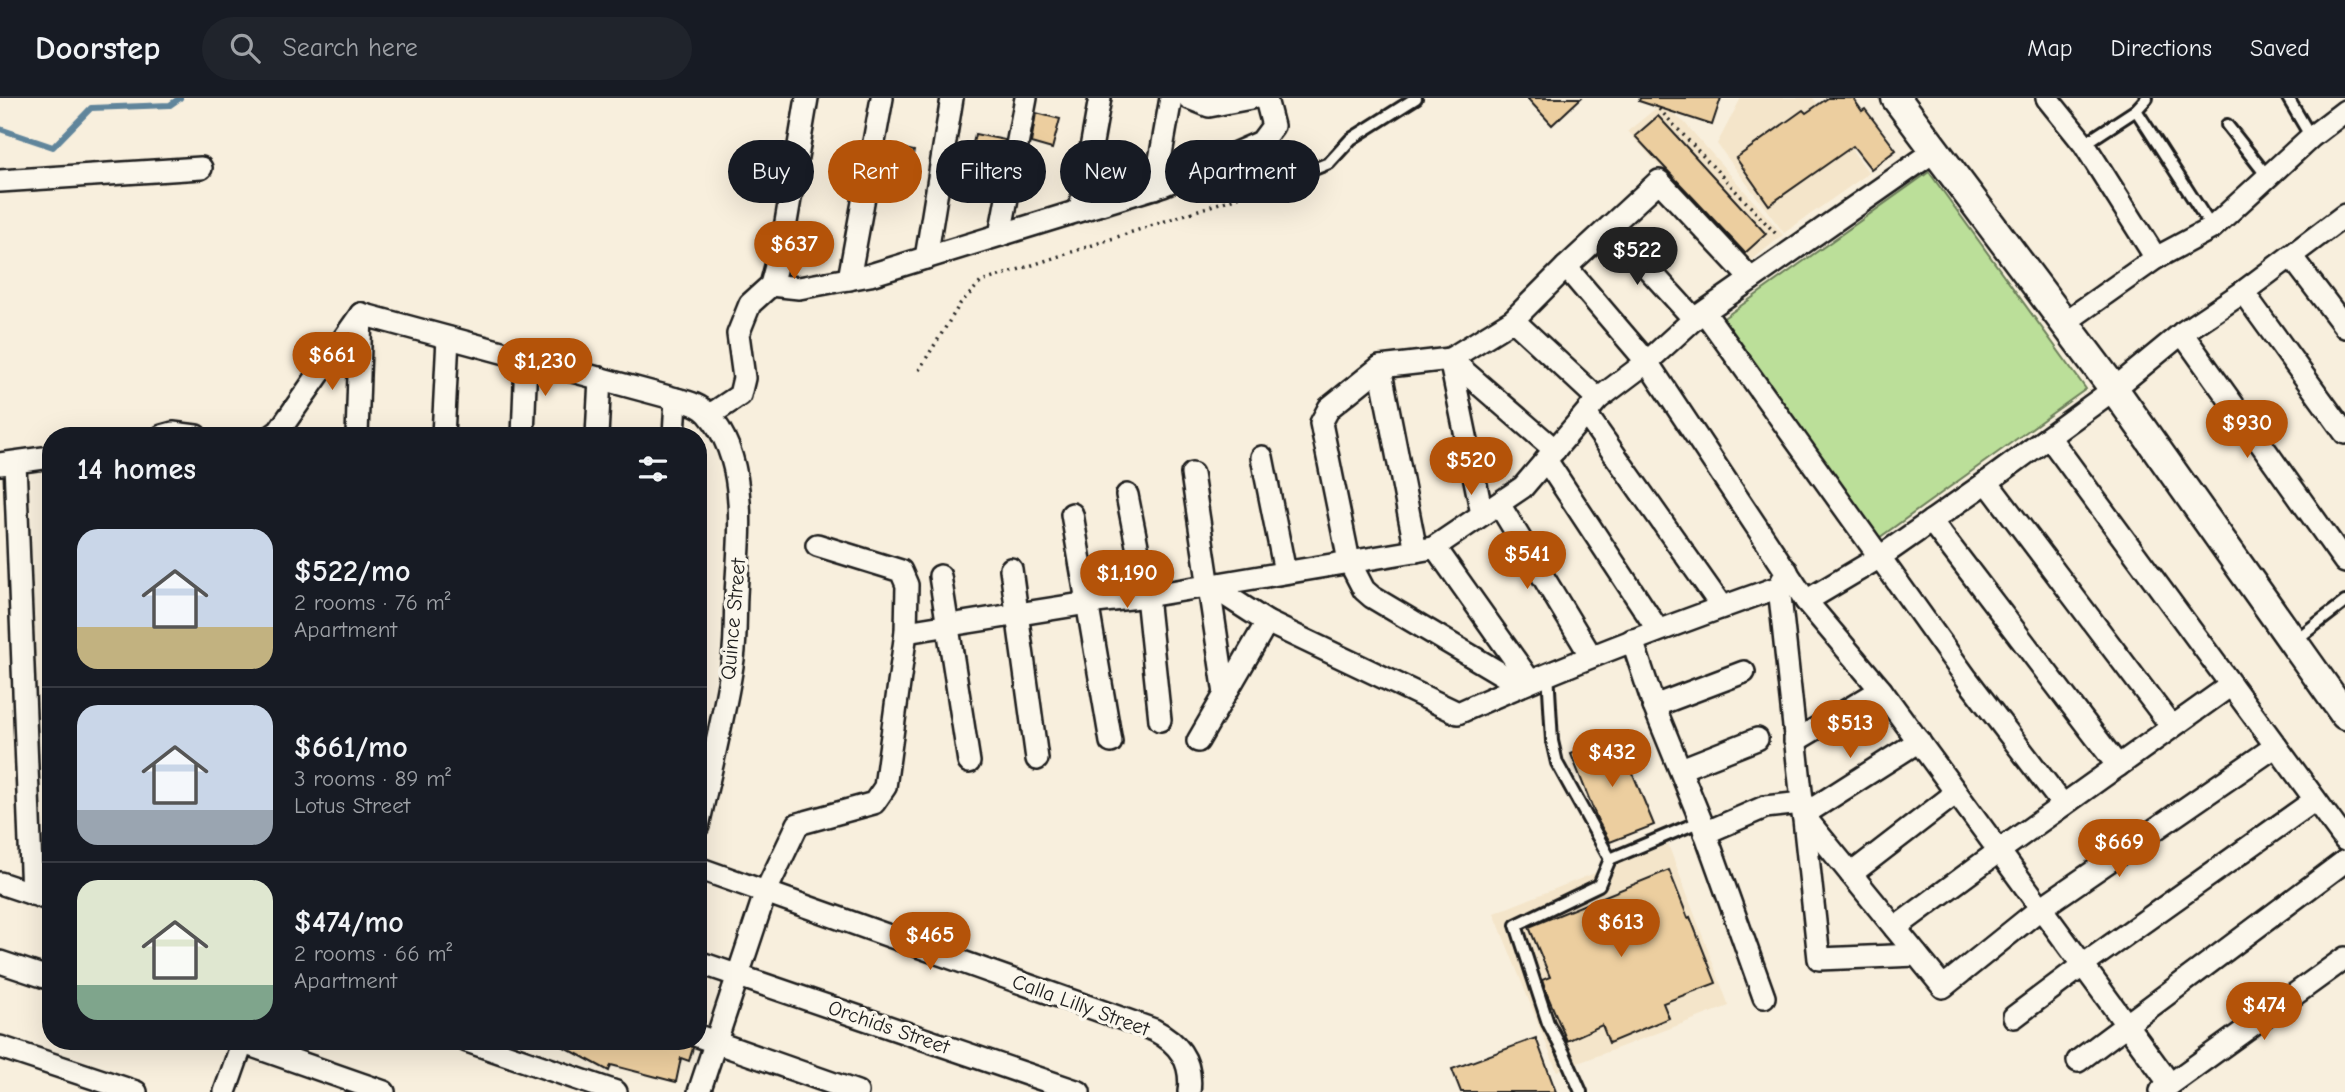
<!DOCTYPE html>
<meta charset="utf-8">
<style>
body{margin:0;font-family:"Comic Neue",sans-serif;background:#20242c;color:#f1f3f6;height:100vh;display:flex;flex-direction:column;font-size:26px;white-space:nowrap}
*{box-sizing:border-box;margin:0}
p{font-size:23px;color:#9ea1a6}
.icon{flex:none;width:38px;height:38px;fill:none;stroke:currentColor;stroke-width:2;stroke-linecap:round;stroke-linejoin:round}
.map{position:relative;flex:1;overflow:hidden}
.panel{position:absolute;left:42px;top:329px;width:665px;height:623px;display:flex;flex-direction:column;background:#171b24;border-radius:28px;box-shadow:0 7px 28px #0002}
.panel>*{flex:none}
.banner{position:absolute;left:728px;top:42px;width:665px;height:63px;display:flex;gap:14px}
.price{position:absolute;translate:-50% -60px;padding:0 16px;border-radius:24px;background:#b45309;color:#fff;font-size:23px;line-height:46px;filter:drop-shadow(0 2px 4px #0008)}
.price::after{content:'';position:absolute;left:50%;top:42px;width:21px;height:16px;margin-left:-10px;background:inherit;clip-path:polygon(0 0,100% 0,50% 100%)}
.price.on{background:#222;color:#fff}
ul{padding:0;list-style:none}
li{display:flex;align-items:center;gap:21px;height:175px;padding:0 35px}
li+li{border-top:2px solid #363941}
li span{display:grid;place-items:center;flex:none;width:196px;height:140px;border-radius:21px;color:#555}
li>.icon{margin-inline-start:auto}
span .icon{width:84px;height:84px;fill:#fffc;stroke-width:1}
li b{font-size:30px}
h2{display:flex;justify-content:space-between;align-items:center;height:84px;padding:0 35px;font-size:30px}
.chip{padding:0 24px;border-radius:32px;background:#171b24;box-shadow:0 7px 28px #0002;font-size:24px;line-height:63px}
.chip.on{background:#b45309;color:#fff}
header{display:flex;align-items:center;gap:42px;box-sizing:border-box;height:98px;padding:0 35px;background:#171b24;border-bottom:2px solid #363941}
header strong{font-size:33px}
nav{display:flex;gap:38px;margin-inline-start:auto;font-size:24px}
.search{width:490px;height:63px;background:#20242c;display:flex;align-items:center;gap:18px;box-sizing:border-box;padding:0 24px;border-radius:38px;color:#9ea1a6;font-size:26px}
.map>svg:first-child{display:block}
.built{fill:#f4e5ca}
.green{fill:#bbdf99;stroke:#6c7e5a;stroke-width:2}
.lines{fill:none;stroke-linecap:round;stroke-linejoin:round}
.stream{stroke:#61859b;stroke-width:6}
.building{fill:#ecce9f;stroke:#1c1c1c;stroke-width:2}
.service-casing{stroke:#1c1c1c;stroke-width:16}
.minor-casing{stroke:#1c1c1c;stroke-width:26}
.tertiary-casing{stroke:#1c1c1c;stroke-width:33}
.path{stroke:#1c1c1c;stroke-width:3.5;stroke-dasharray:2 5;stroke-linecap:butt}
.service{stroke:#fbf7ec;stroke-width:10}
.minor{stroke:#fbf7ec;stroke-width:21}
.tertiary{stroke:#fbf7ec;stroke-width:28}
.labels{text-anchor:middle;stroke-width:7;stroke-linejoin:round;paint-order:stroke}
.street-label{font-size:21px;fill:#1c1c1c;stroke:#fbf7ec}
</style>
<header>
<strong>Doorstep</strong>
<div class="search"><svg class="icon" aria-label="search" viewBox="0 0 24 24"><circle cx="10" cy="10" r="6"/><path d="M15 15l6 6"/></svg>Search here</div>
<nav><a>Map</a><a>Directions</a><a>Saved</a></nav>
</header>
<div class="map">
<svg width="2345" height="994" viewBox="0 0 2345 994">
<rect width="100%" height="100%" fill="#f8efdd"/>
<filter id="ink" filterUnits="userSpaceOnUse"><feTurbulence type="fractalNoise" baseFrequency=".0143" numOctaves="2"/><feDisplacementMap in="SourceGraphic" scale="14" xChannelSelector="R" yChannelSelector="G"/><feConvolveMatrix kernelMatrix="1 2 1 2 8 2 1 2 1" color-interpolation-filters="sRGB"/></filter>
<g filter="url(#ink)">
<g class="built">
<polygon points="1741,0 1813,0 1869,75 1784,135 1717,46"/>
<polygon points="1660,7 1684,24 1783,137 1747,166 1628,33"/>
<polygon points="1668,746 1729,908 1557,973 1494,815"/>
</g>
<polygon class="green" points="1929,74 2086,291 1876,442 1718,224"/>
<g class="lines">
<polyline class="stream" points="0,31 53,49 91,10 170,7 180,0"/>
</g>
<g class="building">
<polygon points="1527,0 1581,0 1552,27"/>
<polygon points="1640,0 1721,0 1712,27 1639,3"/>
<polygon points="1828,0 1853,0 1862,13 1865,11 1896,52 1871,71 1853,48 1769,107 1736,60 1803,12 1806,15"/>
<polygon points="1036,15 1060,21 1052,51 1031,45"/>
<polygon points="1658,18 1766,136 1745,155 1635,38"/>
<polygon points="975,36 1005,42 1001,61 971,55"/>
<polygon points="887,47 914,53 910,73 883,67"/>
<polygon points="1617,637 1654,727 1610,744 1598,723 1571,656"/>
<polygon points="1669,772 1688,820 1690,819 1716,885 1663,905 1669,920 1609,945 1602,927 1567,943 1546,894 1542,882 1550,879 1529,829"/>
<polygon points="1536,940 1556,994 1461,994 1452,971"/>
<polygon points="553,943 686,943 693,950 689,963 681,960 676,984 611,967 609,973"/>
</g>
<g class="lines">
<g class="service-casing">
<g id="service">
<polyline points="2288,0 2311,39"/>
<polyline points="2136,12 2212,130"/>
<polyline points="2227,27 2267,78"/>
<polyline points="2084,46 2136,12 2147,0"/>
<polyline points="1269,89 1329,65 1351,41 1416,0"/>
<polyline points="2293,544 2345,504"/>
<polyline points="1548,574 1552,643 1557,665 1610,761 1701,723"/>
<polyline points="1581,994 1564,955 1548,925 1516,827 1599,787 1610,761"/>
</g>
</g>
<g class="minor-casing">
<g id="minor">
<polyline points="1189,0 1209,8 1251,0"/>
<polyline points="2047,0 2084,46 2156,160"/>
<polyline points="0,83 201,70"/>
<polyline points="1155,90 1171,0"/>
<polyline points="1080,112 1100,0"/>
<polyline points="1610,129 1694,221"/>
<polyline points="1000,137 1026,0"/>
<polyline points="2291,158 2345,229"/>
<polyline points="926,160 952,0"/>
<polyline points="1566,169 1647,264 1806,503 1881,592 2170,986"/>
<polyline points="849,181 882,0"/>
<polyline points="771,187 799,190 870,177 1163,87 1261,44 1273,28 1266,1"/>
<polyline points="2243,194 2345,335"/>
<polyline points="1705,215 1967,581 2063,707"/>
<path d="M361,216L676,301C688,304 701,307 709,317C750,364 739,440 736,497C735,518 736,540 733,561C725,617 710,673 698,728"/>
<polyline points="1513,222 1598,301"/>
<polyline points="2064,225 2156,160 2212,130 2311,39 2345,13"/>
<polyline points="2182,235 2345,464"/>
<polyline points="1380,269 1416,453"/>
<polyline points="1586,316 1722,509"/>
<polyline points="710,317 740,297 744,280 738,236 750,206 771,187 783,142 807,0"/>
<polyline points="162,338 173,335 196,338"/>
<polyline points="272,338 279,333 361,216"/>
<polyline points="357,338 361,216"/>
<polyline points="443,338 448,240"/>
<polyline points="523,338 526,261"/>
<polyline points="597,338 600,280"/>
<polyline points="674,338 676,301"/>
<polyline points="2049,339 2345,742"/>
<polyline points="1262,359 1285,474"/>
<polyline points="1546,362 1658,532"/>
<polyline points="15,365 32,796"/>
<polyline points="0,366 51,359"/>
<polyline points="1192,376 1225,596"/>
<polyline points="1987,384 2172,629"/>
<polyline points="1127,397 1147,498 1160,622"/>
<polyline points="1499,406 1591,558"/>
<polyline points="1072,416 1111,644"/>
<polyline points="1482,416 1450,261 1513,222 1566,169 1659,83 1751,181"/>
<polyline points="1931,423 2118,668"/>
<polyline points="1435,449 1530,583"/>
<polyline points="1011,471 1037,661"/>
<polyline points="940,478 969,664"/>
<path d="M1210,487L1267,524L1458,615C1563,568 1670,527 1779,489L1787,473"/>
<polyline points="1779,489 1819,861 1917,857"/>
<polyline points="1806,503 1880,459 1987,384 2114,291 2182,235 2243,194 2345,117"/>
<polyline points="906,534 1088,505 1147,498 1433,450 1523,389 1598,301 1647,264 1694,221 1936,52"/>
<polyline points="1632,542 1654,608 1701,723 1764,899"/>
<polyline points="1520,587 1372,499 1364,492 1349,463 1321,325 1329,310 1380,269 1450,261 1555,352"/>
<polyline points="1654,608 1744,574"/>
<polyline points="1198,643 1267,524"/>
<polyline points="1795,643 1881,592"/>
<polyline points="1919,643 1803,717 1943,889 2041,810 2276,648"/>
<polyline points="1681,671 1757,641"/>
<polyline points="1705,735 1765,709 1802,705"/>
<path d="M698,770L1154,932C1179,945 1193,964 1189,994"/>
<polyline points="1851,776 1956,695"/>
<polyline points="0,785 51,802"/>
<polyline points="1895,830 1999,753 2231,587"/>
<polyline points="0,864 51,881"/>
<polyline points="698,864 1079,994"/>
<polyline points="2014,919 2083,867 2315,702"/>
<polyline points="698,938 857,994"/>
<polyline points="238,943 384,994"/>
<polyline points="467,943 616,994"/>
<polyline points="0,949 136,994"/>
<polyline points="2078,963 2345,763"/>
<polyline points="2161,993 2345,860"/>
<polyline points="225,994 243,943"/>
<polyline points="699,994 766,793 798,726 874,705 885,689 906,534 907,487 901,473 817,447"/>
</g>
</g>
<g class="tertiary-casing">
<polyline id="tertiary" points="1896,0 2114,291 2345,617"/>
</g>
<g class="path">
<polyline points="1659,11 1778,138"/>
<polyline points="919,272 960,206 981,184 1256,93"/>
</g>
<use href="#service" class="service"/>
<use href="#minor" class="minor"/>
<use href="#tertiary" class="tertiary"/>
</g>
</g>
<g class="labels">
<g class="street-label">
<text transform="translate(733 521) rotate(-85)" y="7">Quince Street</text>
<text transform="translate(1081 907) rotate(20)" y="7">Calla Lilly Street</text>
<text transform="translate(889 929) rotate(19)" y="7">Orchids Street</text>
</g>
</g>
</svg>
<b class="price" style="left:794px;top:183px">$637</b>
<b class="price on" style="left:1637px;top:189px">$522</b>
<b class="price" style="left:332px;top:294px">$661</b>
<b class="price" style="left:545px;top:300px">$1,230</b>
<b class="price" style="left:2247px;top:362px">$930</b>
<b class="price" style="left:1471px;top:399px">$520</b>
<b class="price" style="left:1527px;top:493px">$541</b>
<b class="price" style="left:1127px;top:512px">$1,190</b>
<b class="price" style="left:1850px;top:662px">$513</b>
<b class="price" style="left:1612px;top:691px">$432</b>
<b class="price" style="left:2119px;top:781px">$669</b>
<b class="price" style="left:1621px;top:861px">$613</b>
<b class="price" style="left:930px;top:874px">$465</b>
<b class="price" style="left:2264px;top:944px">$474</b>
<div class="banner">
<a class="chip">Buy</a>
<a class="chip on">Rent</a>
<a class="chip">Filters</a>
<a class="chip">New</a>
<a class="chip">Apartment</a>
</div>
<section class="panel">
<h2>14 homes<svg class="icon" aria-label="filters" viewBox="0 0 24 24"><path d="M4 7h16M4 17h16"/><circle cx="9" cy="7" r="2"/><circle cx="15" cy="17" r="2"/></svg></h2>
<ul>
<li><span style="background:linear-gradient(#c9d6e8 70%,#c2b280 0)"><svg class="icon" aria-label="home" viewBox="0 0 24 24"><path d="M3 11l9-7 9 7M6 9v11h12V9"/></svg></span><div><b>$522/mo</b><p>2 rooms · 76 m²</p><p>Apartment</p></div></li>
<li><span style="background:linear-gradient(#c9d6e8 75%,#9aa5b1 0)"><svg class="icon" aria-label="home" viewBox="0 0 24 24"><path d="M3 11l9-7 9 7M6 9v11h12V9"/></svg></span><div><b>$661/mo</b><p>3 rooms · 89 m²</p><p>Lotus Street</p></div></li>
<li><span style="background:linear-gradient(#dfe7d0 75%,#7fa58c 0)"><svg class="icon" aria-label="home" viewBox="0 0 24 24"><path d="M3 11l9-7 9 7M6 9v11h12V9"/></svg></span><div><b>$474/mo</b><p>2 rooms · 66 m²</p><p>Apartment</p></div></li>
</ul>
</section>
</div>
